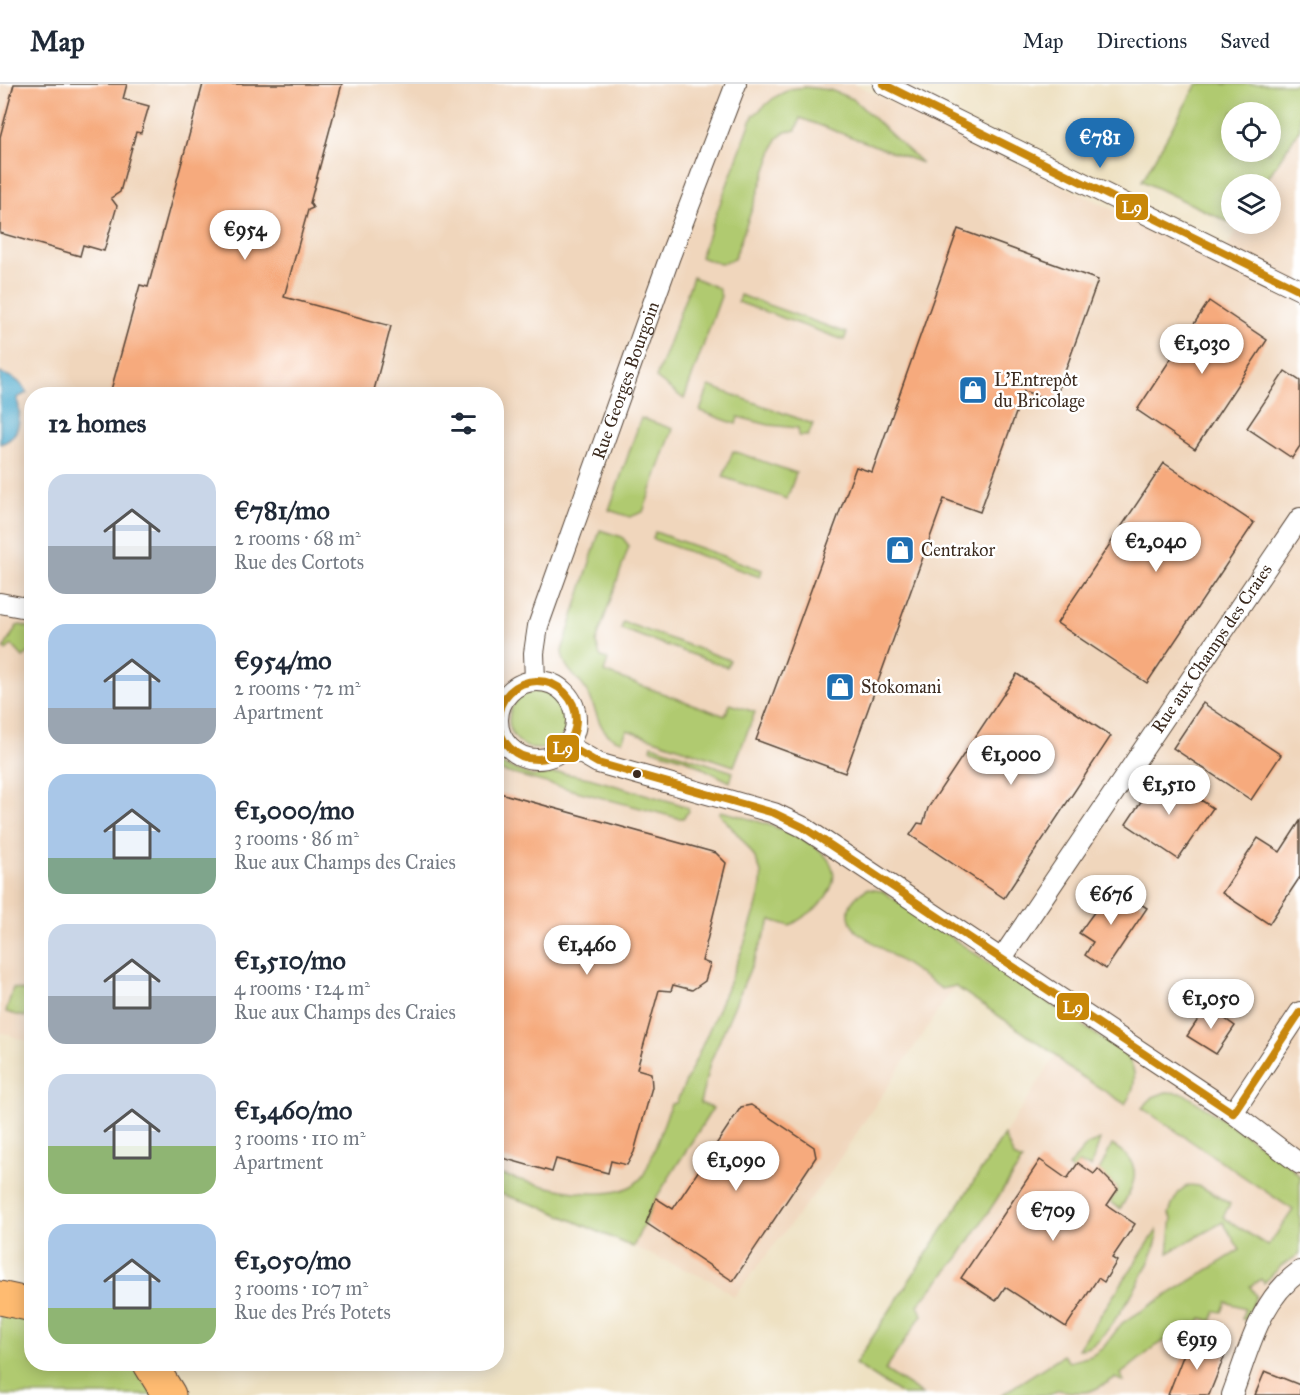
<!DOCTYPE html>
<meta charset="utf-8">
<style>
body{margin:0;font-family:"IM FELL Great Primer",serif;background:#f6f6f7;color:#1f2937;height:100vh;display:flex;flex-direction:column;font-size:22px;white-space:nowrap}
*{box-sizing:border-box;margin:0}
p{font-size:20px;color:#747a83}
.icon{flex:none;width:33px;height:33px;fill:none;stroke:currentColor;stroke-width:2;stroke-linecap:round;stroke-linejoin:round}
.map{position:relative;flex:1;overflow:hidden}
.drawer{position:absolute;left:24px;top:303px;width:480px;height:984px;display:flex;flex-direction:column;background:#fff;border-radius:24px;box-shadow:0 3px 15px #0003}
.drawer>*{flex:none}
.controls{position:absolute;left:1221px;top:18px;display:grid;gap:12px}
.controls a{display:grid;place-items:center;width:60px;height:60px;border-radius:50%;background:#fff;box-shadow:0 3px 15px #0003;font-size:30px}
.price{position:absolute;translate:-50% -51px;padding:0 14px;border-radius:21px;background:#fff;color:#222;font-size:20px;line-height:39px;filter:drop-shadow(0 2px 3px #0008)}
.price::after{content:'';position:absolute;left:50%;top:36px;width:18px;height:14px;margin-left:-9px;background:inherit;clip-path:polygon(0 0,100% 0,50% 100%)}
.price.on{background:#1f6fb2;color:#fff}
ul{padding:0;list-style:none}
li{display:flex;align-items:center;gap:18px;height:150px;padding:0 24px}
li span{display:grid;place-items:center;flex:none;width:168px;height:120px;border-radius:18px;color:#555}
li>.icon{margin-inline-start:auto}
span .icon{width:72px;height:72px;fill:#fffc;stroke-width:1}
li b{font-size:26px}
h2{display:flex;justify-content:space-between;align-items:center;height:72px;padding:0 24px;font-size:26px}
header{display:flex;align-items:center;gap:36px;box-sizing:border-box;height:84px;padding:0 30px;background:#fff;border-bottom:2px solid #e0e1e3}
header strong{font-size:28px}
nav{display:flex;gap:33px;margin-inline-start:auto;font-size:21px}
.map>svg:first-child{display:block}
.built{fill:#f0d6bc}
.green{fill:#b0ca70;stroke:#767a47;stroke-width:1.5;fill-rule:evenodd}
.water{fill:#4fabcd;stroke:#456a76;stroke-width:1.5}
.building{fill:#f6aa7d}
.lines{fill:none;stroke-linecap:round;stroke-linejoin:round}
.street-casing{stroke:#564537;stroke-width:22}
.highway-casing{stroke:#564537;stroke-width:35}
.street{stroke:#fff;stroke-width:20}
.highway{stroke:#febb71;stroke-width:33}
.bus-1-casing{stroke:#fff;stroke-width:12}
.bus-1{stroke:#c88708;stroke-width:8}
.bus-dot{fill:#3b2a1e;stroke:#fff;stroke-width:2}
.labels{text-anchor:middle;stroke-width:5;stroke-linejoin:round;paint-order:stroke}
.street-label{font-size:18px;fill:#3b2a1e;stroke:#fff}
.poi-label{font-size:18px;fill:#3b2a1e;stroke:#fff;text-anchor:start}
.line-badge{stroke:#fff;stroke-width:2}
.badge-label{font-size:16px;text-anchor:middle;font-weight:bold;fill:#fff}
</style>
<header>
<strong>Map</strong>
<nav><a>Map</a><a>Directions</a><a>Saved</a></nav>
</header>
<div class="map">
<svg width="1300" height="1311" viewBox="0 0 1300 1311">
<rect width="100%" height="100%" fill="#fff"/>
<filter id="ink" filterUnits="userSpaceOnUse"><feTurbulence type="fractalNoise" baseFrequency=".0167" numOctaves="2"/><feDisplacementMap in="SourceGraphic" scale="12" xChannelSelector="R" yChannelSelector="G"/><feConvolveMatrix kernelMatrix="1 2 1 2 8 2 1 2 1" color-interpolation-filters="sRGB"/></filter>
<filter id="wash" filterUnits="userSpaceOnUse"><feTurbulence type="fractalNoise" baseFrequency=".008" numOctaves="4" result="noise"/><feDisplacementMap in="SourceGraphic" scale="24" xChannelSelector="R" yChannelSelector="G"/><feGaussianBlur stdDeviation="1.35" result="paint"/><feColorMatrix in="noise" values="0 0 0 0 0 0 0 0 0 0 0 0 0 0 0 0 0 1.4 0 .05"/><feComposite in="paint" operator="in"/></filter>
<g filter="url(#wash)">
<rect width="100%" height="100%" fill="#eee1c2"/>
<polygon class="built" points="0,0 854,0 1220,178 1239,140 1270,140 1270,100 1264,100 1300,44 1300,1311 903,1311 855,1280 1056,971 955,902 828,1092 734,1213 714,1198 542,1123 497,1109 496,310 32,310 31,958 0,948"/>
<g class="green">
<path d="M1197,0H1300V44L1264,100H1232V140H1239L1237,142L1142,97ZM1232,28H1270V68H1232Z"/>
<polygon points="805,3 830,6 853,15 922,79 800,34 796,46 785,48 777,55 734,175 720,180 700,173 753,32 775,13 790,5"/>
<polygon points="693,193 718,204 721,212 684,315 656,294"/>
<polygon points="740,211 847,249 844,256 738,218"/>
<polygon points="709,302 813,340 808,352 799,352 798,344 769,341 738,333 736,340 700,327"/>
<polygon points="641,334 673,345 643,428 630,433 609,426"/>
<polygon points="733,367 796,389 787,415 723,393"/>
<path d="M600,446L622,453L629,462L596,558L600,572L608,576L604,588L725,632L730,620L755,628L734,682L627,646L622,657C595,651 599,625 586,606C577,592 563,585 562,567Z"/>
<polygon points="655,448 762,486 760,493 653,455"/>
<polygon points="623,538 730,576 727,583 621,545"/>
<polygon points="21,541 31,544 31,567 23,573 12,561 6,566 4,564 17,542"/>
<circle cx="538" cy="636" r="29"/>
<polygon points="652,661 733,688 730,698 685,675 651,665"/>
<polygon points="496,678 532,692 562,689 589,694 676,719 688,724 689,727 683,734 678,734 497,686"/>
<path d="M721,727C760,738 878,764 816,824C808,831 798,836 790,842L771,836L710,979L700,1019L713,1024L656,1114L633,1163L542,1123L497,1109L496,1089C531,1099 615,1127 642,1093C650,1083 665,1035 671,1020L676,1019C694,980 768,822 761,789C756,767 733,746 719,729Z"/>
<path d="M867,805L882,807L1125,970C1138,986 1137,1003 1125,1020L1065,982L1056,971L955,902L942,905L856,847C843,829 848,816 867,805Z"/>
<polygon points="13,904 29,908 31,912 25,933 6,928"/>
<path d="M1166,1008L1183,1009L1287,1079L1300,1093V1170L1281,1182L1264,1199L1261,1195L1250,1202L1256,1212L1246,1236L1242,1235L1245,1224L1226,1218L1222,1228L1216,1227L1212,1237L1201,1234L1198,1241L1193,1239L1156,1262L1121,1290L1124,1298L1115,1294C1091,1309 1087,1311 1058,1306L1050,1311H1001L1063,1271L1069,1278L1091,1272L1103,1264L1122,1239L1240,1166L1223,1138L1168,1169L1172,1134L1169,1130C1183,1085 1200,1102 1230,1120L1223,1133L1268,1162L1293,1126L1142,1024L1153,1013Z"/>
<polygon points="1004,1051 1014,1073 1022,1077 958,1174 918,1221 922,1231 885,1286 923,1311 903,1311 855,1280"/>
<polygon points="1100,1056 1091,1083 1078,1079 1073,1087 1068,1083 1087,1061"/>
<path d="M1112,1061C1145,1079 1136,1100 1120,1125L1110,1118L1118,1105L1099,1087Z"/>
<path d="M1157,1146C1162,1167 1113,1245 1095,1259C1091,1263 1083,1265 1078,1265Z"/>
<polygon points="0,1222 31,1229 32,1280 136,1280 154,1311 0,1311"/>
</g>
<path class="water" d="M0,289C13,293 20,296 27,309L17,314C22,332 21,354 0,360Z"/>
<g id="blocks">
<g class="building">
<polygon points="14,0 127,0 123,15 149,22 141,49 136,48 120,108 111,114 117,122 104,167 83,161 80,172 0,149 0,53"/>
<polygon points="203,0 342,0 310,119 313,124 308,126 284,213 391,242 373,310 127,310 111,306 140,201 148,203"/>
<polygon points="958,145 1098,196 1054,318 1024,307 980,428 944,415 845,689 756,656 856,383 872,388"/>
<polygon points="1209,217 1267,256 1195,365 1137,326"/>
<polygon points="1285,287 1300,297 1300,362 1292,374 1247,344"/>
<polygon points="1164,379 1254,439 1147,599 1057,539"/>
<polygon points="1017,590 1111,652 1004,814 910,751 918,739 923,740 928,724"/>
<polygon points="1203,619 1281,671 1251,716 1173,664"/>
<polygon points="1160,689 1213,724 1178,775 1126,740"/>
<polygon points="496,708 716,769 726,779 702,877 710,880 705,897 692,906 673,901 671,907 659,906 637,985 651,989 652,1003 634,1068 627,1081 611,1077 608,1089 556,1075 552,1088 496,1072"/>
<polygon points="1300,737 1300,793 1269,840 1222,809 1258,754 1280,768"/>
<polygon points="1113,802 1147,824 1106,885 1085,871 1093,858 1079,849"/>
<polygon points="1207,922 1235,942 1216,970 1187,952"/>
<polygon points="751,1021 814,1063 816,1073 733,1197 646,1139 656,1114 673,1125 741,1023"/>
<polygon points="1040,1076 1067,1095 1078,1079 1094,1090 1098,1085 1118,1105 1107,1121 1135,1140 1112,1174 1117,1177 1104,1198 1098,1194 1066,1243 1005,1203 996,1217 961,1194"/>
<polygon points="1189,1257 1225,1271 1209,1311 1168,1311"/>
<polygon points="1265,1287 1300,1301 1300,1311 1255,1311"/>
</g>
</g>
</g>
<g filter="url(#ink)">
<use href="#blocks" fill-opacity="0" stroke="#564537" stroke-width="1.5"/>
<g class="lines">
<g class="street-casing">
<g id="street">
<polyline points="883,0 1300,206"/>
<polyline points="0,519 32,525"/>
<path id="s1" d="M535,597L534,569L538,542L670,172L736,0"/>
<circle cx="537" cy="636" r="39"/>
<polyline points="567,661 598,679 774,729 803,743 1233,1029 1300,1080"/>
<path id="s2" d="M1002,874L1300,434"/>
<polyline points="1233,1029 1300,928"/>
<path d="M1232,1311C1249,1266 1259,1216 1300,1187"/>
</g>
</g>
<g class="highway-casing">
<g id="highway">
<polyline points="0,1214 32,1221"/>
<polyline points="150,1280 169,1311"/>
</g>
</g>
<use href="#street" class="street"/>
<use href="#highway" class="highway"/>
<g class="bus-1-casing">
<g id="bus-1">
<polyline points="883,0 1300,206"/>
<circle cx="537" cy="636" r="39"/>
<polyline points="567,661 598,679 774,729 803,743 1233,1029"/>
<polyline points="1233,1029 1300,928"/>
</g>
</g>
<use href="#bus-1" class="bus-1"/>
</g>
</g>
<defs>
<g id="shop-square" transform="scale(1.5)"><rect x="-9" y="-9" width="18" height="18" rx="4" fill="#1f6fb2" stroke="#fff"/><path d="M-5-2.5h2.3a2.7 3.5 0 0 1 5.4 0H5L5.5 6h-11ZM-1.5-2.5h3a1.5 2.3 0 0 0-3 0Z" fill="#fff"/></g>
</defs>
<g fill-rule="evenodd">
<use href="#shop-square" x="973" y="306"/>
<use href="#shop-square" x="900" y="466"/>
<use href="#shop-square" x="840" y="603"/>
</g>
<circle class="bus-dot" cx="637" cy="690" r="5"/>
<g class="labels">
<g class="street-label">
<text dy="6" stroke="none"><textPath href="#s1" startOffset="316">Rue Georges Bourgoin</textPath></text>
<text dy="6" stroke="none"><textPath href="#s2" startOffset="374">Rue aux Champs des Craies</textPath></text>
</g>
<g class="poi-label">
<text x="994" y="302">L'Entrepôt<tspan x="994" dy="21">du Bricolage</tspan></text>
<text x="921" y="472">Centrakor</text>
<text x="861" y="609">Stokomani</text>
</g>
</g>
<g class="line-badge">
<rect x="1115" y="109" width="34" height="28" rx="6" fill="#c88708"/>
<rect x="546" y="650" width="34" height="29" rx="6" fill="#c88708"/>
<rect x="1056" y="908" width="34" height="29" rx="6" fill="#c88708"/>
</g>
<g class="badge-label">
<text x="1132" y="129">L9</text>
<text x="563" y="670">L9</text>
<text x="1073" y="929">L9</text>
</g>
</svg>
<div class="controls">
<a><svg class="icon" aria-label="locate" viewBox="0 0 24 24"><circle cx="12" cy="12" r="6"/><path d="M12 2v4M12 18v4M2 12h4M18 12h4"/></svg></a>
<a><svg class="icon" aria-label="layers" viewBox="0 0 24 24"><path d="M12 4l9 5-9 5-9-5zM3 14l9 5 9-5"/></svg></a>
</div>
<b class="price on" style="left:1100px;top:85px">€781</b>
<b class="price" style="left:245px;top:177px">€954</b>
<b class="price" style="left:1202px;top:291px">€1,030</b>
<b class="price" style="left:1156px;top:489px">€2,040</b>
<b class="price" style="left:1011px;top:702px">€1,000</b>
<b class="price" style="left:1169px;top:732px">€1,510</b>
<b class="price" style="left:1111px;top:842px">€676</b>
<b class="price" style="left:587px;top:892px">€1,460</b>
<b class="price" style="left:1211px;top:946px">€1,050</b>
<b class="price" style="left:736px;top:1108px">€1,090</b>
<b class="price" style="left:1053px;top:1158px">€709</b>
<b class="price" style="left:1197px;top:1287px">€919</b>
<section class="drawer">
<h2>12 homes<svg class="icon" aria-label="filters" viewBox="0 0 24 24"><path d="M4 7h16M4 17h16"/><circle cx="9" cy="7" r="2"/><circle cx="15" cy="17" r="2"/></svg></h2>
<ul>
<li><span style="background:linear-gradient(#c9d6e8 60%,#9aa5b1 0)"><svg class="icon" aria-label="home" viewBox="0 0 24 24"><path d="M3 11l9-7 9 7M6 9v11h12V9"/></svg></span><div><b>€781/mo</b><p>2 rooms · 68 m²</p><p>Rue des Cortots</p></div></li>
<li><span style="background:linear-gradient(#a9c7e8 70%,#9aa5b1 0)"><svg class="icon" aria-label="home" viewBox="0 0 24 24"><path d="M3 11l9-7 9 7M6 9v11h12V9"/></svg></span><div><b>€954/mo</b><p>2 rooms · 72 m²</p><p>Apartment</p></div></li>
<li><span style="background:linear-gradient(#a9c7e8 70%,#7fa58c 0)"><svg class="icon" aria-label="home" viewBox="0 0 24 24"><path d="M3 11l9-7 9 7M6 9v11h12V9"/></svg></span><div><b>€1,000/mo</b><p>3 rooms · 86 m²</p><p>Rue aux Champs des Craies</p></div></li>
<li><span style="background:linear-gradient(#c9d6e8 60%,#9aa5b1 0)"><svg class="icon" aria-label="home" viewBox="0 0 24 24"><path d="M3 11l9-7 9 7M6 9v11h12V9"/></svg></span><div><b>€1,510/mo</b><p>4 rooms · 124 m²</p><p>Rue aux Champs des Craies</p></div></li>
<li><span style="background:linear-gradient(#c9d6e8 60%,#8fb573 0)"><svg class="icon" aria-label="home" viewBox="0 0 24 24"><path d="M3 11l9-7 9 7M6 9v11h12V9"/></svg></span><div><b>€1,460/mo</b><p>3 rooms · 110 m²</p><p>Apartment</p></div></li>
<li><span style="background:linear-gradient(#a9c7e8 70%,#8fb573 0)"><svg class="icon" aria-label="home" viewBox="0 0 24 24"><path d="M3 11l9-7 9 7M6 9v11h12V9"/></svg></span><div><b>€1,050/mo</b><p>3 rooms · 107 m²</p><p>Rue des Prés Potets</p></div></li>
</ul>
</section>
</div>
